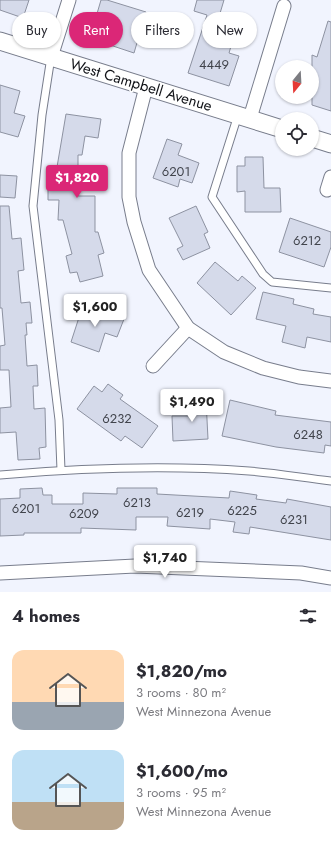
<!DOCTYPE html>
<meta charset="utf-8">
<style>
body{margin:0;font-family:Jost,sans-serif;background:#f7f7f7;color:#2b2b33;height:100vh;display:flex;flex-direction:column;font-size:15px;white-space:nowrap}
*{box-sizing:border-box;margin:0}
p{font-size:13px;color:#7c7c81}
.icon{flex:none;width:22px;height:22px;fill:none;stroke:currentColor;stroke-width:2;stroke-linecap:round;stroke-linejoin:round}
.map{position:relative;height:592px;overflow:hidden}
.sheet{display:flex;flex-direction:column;background:#fff;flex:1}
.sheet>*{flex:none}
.banner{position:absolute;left:12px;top:12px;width:307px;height:36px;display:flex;gap:8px}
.needle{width:26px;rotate:198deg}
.fabs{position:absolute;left:275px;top:60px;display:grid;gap:8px}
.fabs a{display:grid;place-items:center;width:44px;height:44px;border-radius:50%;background:#fff;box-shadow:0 1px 3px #0004;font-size:20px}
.price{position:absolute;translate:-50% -34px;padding:0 9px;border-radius:4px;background:#fff;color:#222;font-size:13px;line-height:26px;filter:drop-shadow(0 1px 2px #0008)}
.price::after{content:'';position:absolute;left:50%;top:24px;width:12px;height:9px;margin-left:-6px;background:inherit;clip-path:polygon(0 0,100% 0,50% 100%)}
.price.current{background:#db2777;color:#fff}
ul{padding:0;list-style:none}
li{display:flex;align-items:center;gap:12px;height:100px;padding:0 12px}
li span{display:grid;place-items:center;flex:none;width:112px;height:80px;border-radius:12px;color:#555}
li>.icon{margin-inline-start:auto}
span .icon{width:48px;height:48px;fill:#fffc;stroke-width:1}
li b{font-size:17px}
h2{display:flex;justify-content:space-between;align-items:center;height:48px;padding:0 12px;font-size:17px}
.chip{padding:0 14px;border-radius:18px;background:#fff;box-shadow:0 1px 3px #0004;font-size:14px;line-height:36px}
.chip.current{background:#db2777;color:#fff}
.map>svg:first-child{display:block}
.building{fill:#d5daea;stroke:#8d92a1}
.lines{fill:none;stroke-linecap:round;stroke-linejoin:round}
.service-casing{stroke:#787d8c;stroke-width:9}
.minor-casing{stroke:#787d8c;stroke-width:15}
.tertiary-casing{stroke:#787d8c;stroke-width:19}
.service{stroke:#fff;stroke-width:7}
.minor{stroke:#fff;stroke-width:13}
.tertiary{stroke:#fff;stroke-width:17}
.labels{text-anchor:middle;stroke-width:3;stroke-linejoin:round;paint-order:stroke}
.number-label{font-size:13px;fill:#41444c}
.street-label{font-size:15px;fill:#101217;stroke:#fff}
</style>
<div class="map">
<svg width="331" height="592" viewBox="0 0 331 592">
<rect width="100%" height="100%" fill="#f1f4fe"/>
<g class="building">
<polygon points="0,0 29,0 23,18 0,10"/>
<polygon points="101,0 107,0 146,12 134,53 104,43 111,22 96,17"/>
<polygon points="197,0 224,0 215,30 234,36 229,53 239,56 229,86 188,73 207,15 194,11"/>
<polygon points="328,21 331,22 331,111 312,105 312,55 317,57"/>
<polygon points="0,85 20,91 14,113 25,116 18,137 0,132"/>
<polygon points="66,114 101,119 98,138 85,136 82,155 78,155 78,196 95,196 95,232 98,232 104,253 98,255 103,276 80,282 77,272 70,273 66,256 72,254 63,220 58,220 59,200 48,200 48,178 57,178 57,167"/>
<polygon points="167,139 182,144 178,155 199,163 192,183 180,179 178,187 153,178"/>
<polygon points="245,157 263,157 264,188 280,188 281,212 245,212 245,191 237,192 237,166 245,166"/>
<polygon points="0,175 17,176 15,198 0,197"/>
<polygon points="0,206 9,206 12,239 21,238 24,270 18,271 21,303 30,302 32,323 26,323 27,335 25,335 27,366 37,365 38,386 33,386 34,409 45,408 46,447 39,448 40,459 18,460 16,432 0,433 0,408 11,407 9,370 0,370 0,346 5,345 2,308 0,308"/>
<polygon points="196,206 208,232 204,234 210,248 183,260 177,249 183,246 169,218"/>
<polygon points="290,218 331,232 331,247 324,267 279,252"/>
<polygon points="215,262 238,281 242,276 256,288 231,315 197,283"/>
<polygon points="263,292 294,299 293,304 314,309 313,314 331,317 331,342 307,337 305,348 282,342 286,326 256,319"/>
<polygon points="83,305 124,319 117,337 105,333 99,352 71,342"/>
<polygon points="108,384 123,395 120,399 158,426 142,448 125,436 121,441 77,409 94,386 102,392"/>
<polygon points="206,400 208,439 173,441 172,416 188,416 187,401"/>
<polygon points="230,400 276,411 275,415 331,422 331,446 325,445 324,453 276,447 222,436"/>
<polygon points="42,488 43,495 52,495 52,504 83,504 83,493 117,494 117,488 157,488 157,494 229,498 230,491 257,495 256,499 286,503 287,499 331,507 331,540 250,527 249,534 233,532 235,522 210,519 210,529 167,526 168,517 136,517 136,530 81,528 81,533 24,533 24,535 0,536 0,499 20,498 20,489"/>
</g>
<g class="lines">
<g class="service-casing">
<g id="service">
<polyline points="51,57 42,115 33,206 59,420 61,470"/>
<polyline points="238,115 212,197 263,274 272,282 331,288"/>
<path d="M0,475C83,468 166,465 249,471C277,473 304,478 331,481"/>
</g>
</g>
<g class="minor-casing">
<g id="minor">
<polyline points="51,57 69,0"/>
<polyline points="146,87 129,153 129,197 134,222 149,270 188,328 224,352 263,368 299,377 331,381"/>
<polyline points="250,118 284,6"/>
<polyline points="327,190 331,177"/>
<polyline points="153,366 188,328"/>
<polyline points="0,573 135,566 301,573 331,578"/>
</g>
</g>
<g class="tertiary-casing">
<g id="tertiary">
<polyline points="0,41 282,129"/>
<polyline points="312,138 331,144"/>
</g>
</g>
<use href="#service" class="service"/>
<use href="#minor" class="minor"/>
<use href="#tertiary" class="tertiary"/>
</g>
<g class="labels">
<g class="number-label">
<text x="214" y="69">4449</text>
<text x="176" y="176">6201</text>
<text x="307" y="245">6212</text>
<text x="117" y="423">6232</text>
<text x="308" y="439">6248</text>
<text x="137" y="507">6213</text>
<text x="26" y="513">6201</text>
<text x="242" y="515">6225</text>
<text x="190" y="517">6219</text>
<text x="84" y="518">6209</text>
<text x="294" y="524">6231</text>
</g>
<g class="street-label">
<text transform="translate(141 85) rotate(17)" y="5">West Campbell Avenue</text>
</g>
</g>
</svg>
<div class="fabs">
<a><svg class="needle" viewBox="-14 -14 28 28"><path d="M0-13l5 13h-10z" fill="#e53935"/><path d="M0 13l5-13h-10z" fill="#7c7c81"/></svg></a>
<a><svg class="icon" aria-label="locate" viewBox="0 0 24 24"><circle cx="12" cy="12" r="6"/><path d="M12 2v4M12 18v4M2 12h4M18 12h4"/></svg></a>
</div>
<b class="price current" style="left:77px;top:199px">$1,820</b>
<b class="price" style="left:95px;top:328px">$1,600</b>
<b class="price" style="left:192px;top:423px">$1,490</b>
<b class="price" style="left:165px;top:579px">$1,740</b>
<div class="banner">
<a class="chip">Buy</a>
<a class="chip current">Rent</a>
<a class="chip">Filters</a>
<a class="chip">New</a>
</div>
</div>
<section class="sheet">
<h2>4 homes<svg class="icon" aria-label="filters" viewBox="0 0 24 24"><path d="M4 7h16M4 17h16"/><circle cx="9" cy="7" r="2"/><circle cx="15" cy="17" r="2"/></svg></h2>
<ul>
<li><span style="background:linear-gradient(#ffd9b3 65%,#9aa5b1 0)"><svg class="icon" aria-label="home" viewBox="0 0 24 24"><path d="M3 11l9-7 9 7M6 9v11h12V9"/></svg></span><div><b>$1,820/mo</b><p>3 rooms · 80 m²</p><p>West Minnezona Avenue</p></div></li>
<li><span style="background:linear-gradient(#bfe0f5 65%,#b9a48a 0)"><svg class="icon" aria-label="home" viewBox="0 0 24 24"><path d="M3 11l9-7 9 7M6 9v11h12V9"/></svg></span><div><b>$1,600/mo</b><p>3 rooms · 95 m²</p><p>West Minnezona Avenue</p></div></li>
</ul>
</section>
